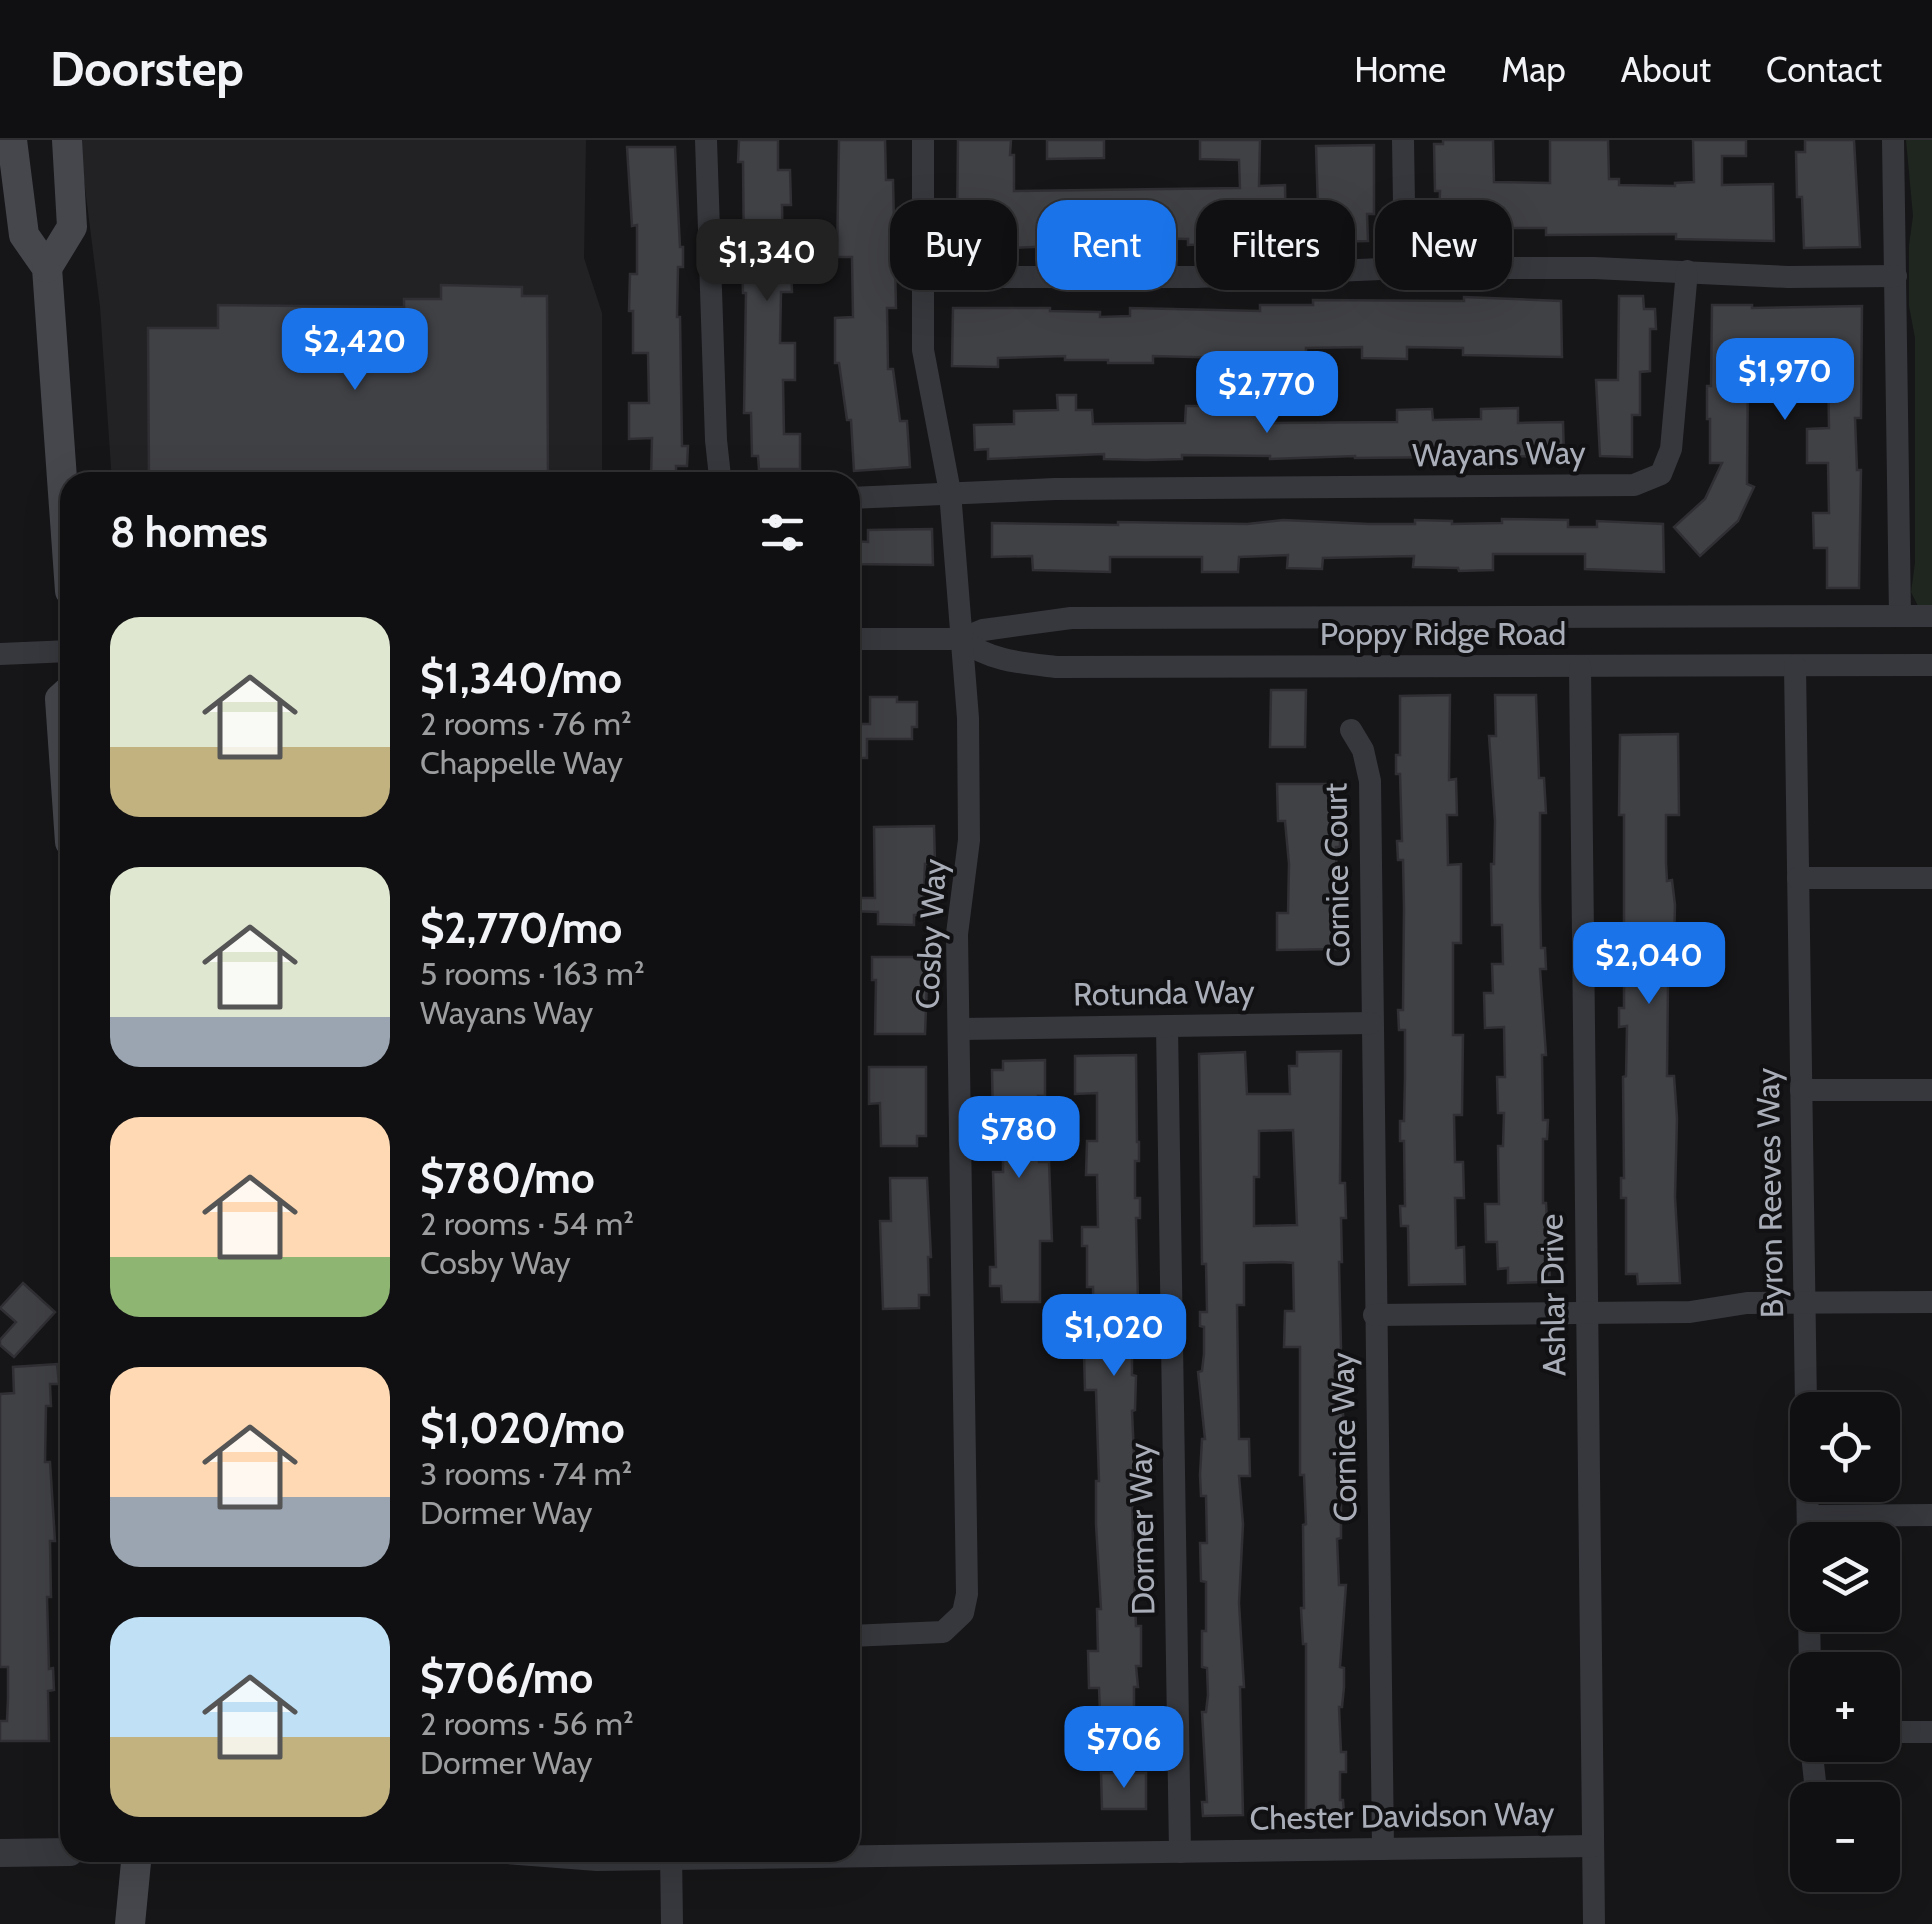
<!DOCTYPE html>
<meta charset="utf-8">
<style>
body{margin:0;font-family:Cabin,sans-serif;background:#1e1e20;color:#f1f3f6;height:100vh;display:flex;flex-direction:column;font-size:38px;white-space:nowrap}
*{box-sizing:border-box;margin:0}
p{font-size:32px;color:#9c9d9f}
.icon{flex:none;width:55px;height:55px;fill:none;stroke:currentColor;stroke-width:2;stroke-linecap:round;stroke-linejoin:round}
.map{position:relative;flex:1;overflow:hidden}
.panel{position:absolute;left:60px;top:332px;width:800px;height:1390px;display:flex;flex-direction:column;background:#101012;border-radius:30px;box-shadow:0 10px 40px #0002,0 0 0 2px #303032}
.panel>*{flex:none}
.guide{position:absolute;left:890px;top:60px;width:890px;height:90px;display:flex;gap:20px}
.fabs{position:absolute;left:1790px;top:1252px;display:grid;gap:20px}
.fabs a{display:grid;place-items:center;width:110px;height:110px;border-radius:20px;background:#101012;box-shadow:0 10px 40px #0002,0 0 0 2px #303032;font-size:50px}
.price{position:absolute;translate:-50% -85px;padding:0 22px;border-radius:20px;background:#1a73e8;color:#fff;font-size:32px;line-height:65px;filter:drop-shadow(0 2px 5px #0008)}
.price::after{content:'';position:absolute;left:50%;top:60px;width:30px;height:22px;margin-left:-15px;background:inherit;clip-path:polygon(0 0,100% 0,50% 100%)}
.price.current{background:#222;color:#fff}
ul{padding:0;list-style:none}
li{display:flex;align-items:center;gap:30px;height:250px;padding:0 50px}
li span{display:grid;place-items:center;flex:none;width:280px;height:200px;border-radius:30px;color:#555}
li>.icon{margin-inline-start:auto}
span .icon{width:120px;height:120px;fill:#fffc;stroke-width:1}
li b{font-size:42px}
h2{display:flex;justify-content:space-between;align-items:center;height:120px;padding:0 50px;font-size:42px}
.chip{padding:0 35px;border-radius:30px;background:#101012;box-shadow:0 10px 40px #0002,0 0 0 2px #303032;font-size:35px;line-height:90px}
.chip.current{background:#1a73e8;color:#fff}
header{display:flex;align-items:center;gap:60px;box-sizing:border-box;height:140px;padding:0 50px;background:#101012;border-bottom:2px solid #303032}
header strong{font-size:48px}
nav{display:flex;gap:55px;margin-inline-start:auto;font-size:35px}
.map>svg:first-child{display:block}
.built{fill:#222225}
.green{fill:#1e261f}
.building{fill:#404145;stroke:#303034;stroke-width:2.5;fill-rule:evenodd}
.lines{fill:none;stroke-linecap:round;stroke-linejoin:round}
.minor{stroke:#37383d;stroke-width:22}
.tertiary{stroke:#37383d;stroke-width:28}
.secondary{stroke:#45474d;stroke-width:30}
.labels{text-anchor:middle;stroke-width:8;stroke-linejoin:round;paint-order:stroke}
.street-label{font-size:32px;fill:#a8adb8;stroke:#111113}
</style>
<header>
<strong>Doorstep</strong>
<nav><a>Home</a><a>Map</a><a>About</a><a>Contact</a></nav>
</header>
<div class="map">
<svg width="1932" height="1784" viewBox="0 0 1932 1784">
<rect width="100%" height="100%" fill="#161618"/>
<polygon class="built" points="79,0 586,0 584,118 602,173 602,342 112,342 100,167"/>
<polygon class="green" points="1906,0 1932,0 1932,472 1919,468 1911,452 1915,423 1915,198 1909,166 1909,105 1913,76"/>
<g class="building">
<polygon points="739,0 778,0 778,30 790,30 791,65 782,65 783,117 791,117 792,152 781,152 780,203 795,203 795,240 783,240 784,294 800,294 800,329 759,329 758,316 752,316 751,273 744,273 746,153 743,153 742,118 744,118 743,22 738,22"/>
<polygon points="839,0 885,0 886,40 893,40 896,168 887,168 888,229 893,229 900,281 907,281 910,327 854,331 851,280 847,280 839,223 835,223 835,178 853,177 852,117 837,117"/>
<polygon points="958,0 1011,0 1010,15 1014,15 1014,51 1240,48 1239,20 1200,19 1200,0 1260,0 1259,46 1285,45 1286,101 1188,105 1188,99 1131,98 1131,106 1080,105 1010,108 1010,112 964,111 964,86 957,86"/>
<polygon points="1047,0 1104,0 1104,18 1047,19"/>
<polygon points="1443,0 1493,0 1494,42 1550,43 1550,0 1608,0 1609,39 1619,39 1619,45 1675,46 1675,43 1694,42 1693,0 1746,0 1746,16 1722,16 1722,45 1773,44 1774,101 1676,99 1676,94 1546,95 1546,88 1495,88 1495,101 1438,101 1440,51 1435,51 1434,4 1443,4"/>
<polygon points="1805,0 1854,0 1860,107 1804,108 1802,57 1797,57 1796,12 1805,12"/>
<polygon points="1374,5 1374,74 1367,74 1368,101 1319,102 1316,6"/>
<polygon points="627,7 675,7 680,107 683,107 683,127 678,127 677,177 680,177 682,306 688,306 687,326 676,326 676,340 651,340 652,298 629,299 629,263 649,263 648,213 633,213 633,171 629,171 630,134 637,134 637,85 632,86"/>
<polygon points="441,145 522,147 522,156 547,156 548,342 149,342 148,188 218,188 218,165 404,167 404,159 441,159"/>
<polygon points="1619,156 1643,156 1644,169 1655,169 1656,189 1650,189 1650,231 1640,232 1640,275 1632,275 1632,317 1600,316 1596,240 1618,240"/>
<polygon points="1464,157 1561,161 1562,217 1463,215 1463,208 1407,207 1407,219 1362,218 1362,207 1306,208 1306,220 1153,216 1153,223 1108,223 1108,220 1065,220 1065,216 998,218 998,227 952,226 953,168 1050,168 1050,171 1100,172 1100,177 1130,176 1130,168 1260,171 1260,165 1313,165 1313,160 1464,161"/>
<polygon points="1712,165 1752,165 1752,168 1862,166 1861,278 1855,278 1857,330 1861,330 1859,448 1827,448 1827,408 1814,408 1813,373 1829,373 1828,323 1807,323 1807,289 1829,288 1828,223 1817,223 1817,215 1758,215 1758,222 1748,222 1747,344 1754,347 1738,381 1700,416 1674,387 1705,359 1722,323 1710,323 1710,279 1707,279 1707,246 1711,246"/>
<polygon points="1057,255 1076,255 1076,270 1092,270 1093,284 1185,283 1186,266 1220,266 1220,271 1263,270 1263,283 1397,282 1397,270 1432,269 1433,280 1481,279 1481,269 1518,268 1518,283 1563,282 1564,316 1355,318 1355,316 1270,319 1270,316 1182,315 1182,319 1146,320 1104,319 1104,314 988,319 988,309 975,310 974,285 1014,284 1014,271 1058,270"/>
<polygon points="1502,379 1568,380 1568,387 1597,387 1597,381 1663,384 1664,432 1585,429 1585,414 1493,414 1493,430 1459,431 1458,428 1413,427 1414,416 1323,418 1322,429 1287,428 1288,415 1239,417 1238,432 1202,432 1202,417 1110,417 1110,432 1033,430 1032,416 992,417 992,383 1118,385 1118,382 1247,384 1283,380 1369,384 1415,384 1415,380 1452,381 1452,384 1502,383"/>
<polygon points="932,389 933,425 850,424 850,401 868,402 868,390"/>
<polygon points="1271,550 1306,550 1305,607 1270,607"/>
<polygon points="1450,555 1449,640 1456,639 1457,675 1447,675 1448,725 1461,724 1461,803 1453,803 1453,895 1463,895 1462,975 1454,975 1455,1022 1463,1022 1464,1058 1455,1058 1456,1108 1464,1107 1465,1144 1409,1145 1408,1086 1401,1086 1400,1066 1405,1066 1404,1001 1400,1001 1400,981 1404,981 1405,937 1405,890 1399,890 1398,870 1403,870 1404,768 1403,720 1398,720 1397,701 1402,701 1400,634 1396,634 1396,615 1400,615 1400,556"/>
<polygon points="1495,555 1536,555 1539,638 1544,638 1546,673 1540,673 1540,757 1541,808 1545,808 1546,829 1540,829 1546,915 1542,915 1543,980 1548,980 1547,999 1543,999 1543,1063 1546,1063 1550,1142 1508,1143 1508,1128 1498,1129 1497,1102 1486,1102 1485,1064 1499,1064 1498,1006 1503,1006 1504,973 1498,973 1497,937 1505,937 1504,887 1485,888 1484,853 1493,853 1492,824 1503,824 1502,785 1492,785 1491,724 1494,724 1495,681 1489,596 1496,596"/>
<polygon points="870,557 897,557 897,562 917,562 917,587 912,587 912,599 867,599 867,618 850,618 850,599 859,599 859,584 870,584"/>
<polygon points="1678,594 1679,675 1666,675 1666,723 1667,741 1672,740 1675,765 1673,843 1668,843 1667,936 1674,936 1677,978 1675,1057 1680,1143 1638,1144 1637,1134 1626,1134 1626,1058 1621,1058 1621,1038 1624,1038 1623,937 1626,936 1627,886 1619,887 1619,868 1624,868 1624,675 1619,675 1620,595"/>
<polygon points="1277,644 1335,644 1336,686 1340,686 1340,707 1336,707 1338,809 1277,810 1277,773 1288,773 1289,724 1285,681 1278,681"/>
<polygon points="934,686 935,723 925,724 923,775 914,775 914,785 878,784 878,772 850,771 850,758 875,758 874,687"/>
<polygon points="872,817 928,817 925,894 875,894 876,840 872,840"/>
<path d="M1341,911L1340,1043H1345L1346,1078H1341L1342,1122H1339L1341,1208L1338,1227H1334L1337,1273H1343L1344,1291H1339L1341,1318L1336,1319L1341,1358V1398L1337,1399L1339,1445H1346L1340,1527L1344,1528V1547L1342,1567H1339L1341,1612H1346V1632H1340V1660H1343L1344,1674H1306V1504H1303L1301,1468H1304L1303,1385L1306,1384L1304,1335H1300V1207H1284L1285,1171H1294L1293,1123L1282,1122L1244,1123V1165H1237L1239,1299H1249L1250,1336H1239L1243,1384L1239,1463L1244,1547H1240L1243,1675L1203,1676L1202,1662H1207L1202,1572H1206L1208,1555L1207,1528L1202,1527V1491H1206V1442L1201,1441L1200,1403H1207L1206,1356H1201L1200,1335L1202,1299H1205L1198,1232L1202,1231L1204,1214V1187L1200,1186V1172H1207L1206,1124H1202L1199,914L1245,912L1247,954H1290L1289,926H1297V912ZM1293,990L1297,1085L1254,1086V1037H1259V991Z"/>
<polygon points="1136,915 1137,1002 1139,1002 1139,1021 1135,1021 1135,1058 1140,1058 1140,1078 1136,1078 1138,1163 1135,1163 1135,1190 1132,1190 1132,1235 1136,1236 1135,1270 1132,1271 1134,1316 1139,1316 1136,1357 1132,1357 1133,1405 1138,1405 1138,1440 1134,1441 1136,1486 1141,1486 1141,1526 1136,1526 1138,1547 1134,1547 1134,1579 1138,1580 1139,1594 1101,1594 1099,1548 1089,1548 1088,1511 1098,1511 1097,1469 1101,1469 1096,1384 1096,1341 1099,1341 1096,1250 1085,1250 1084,1214 1094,1214 1093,1147 1087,1147 1087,1106 1082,1106 1082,1087 1098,1087 1097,1035 1086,1035 1087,1001 1097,1001 1097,953 1075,954 1075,916"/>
<polygon points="1045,920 1045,956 1038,956 1039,1022 1049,1022 1052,1101 1040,1101 1040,1162 1002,1162 1001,1146 990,1146 990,1127 996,1127 993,1032 1003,1032 1003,999 986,999 986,980 993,980 992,930 1003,930 1003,921"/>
<polygon points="869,927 926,927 926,996 917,996 917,1006 881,1006 880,963 869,964"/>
<polygon points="890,1038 927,1038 931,1117 928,1117 929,1155 919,1155 919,1168 883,1169 880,1081 891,1081"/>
<polygon points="23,1143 55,1172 14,1217 0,1205 0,1200 16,1182 0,1168"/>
<polygon points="57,1224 59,1244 50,1244 51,1266 46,1266 45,1322 50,1322 55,1401 50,1401 51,1457 47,1457 49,1529 53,1528 54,1550 48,1551 49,1601 0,1601 0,1581 7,1581 8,1559 8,1527 0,1527 0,1254 14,1253 13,1227"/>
<polygon points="1101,1633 1146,1633 1146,1669 1102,1669"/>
</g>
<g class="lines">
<g class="minor">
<polyline points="706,0 716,300 720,337 724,342"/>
<polyline points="1403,0 1405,128"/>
<polyline points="1893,0 1900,476"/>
<polyline points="924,137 1197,137 1405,128 1594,128 1788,137 1896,136"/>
<polyline points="850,358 1055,349 1634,345 1661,334 1671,309 1687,131"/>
<polyline points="850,499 961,499 983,490 1071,478 1932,476"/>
<path d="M961,499C989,521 1022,523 1056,527L1932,525"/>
<polyline points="0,514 70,511"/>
<polyline points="1580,526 1594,1784"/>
<polyline points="1795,526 1808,1400"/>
<polyline points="1351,590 1363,610 1370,641 1383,1709"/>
<polyline points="1798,738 1932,738"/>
<polyline points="1167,886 1180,1712"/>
<polyline points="959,889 1371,883"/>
<polyline points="1801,950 1932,950"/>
<polyline points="1374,1175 1690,1172 1747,1163 1932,1162"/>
<polyline points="1808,1376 1932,1375"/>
<polyline points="1809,1475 1810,1530"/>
<polyline points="850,1496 943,1492 963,1473 967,1454 957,794 969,700 968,578 950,352 923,210 923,0"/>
<polyline points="1882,1592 1932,1592"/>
<polyline points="1811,1605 1817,1660"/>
<polyline points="493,1712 597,1720 1593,1706"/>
<polyline points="671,1712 672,1784"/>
</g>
<polyline class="tertiary" points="0,1713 70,1712"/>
<g class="secondary">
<polyline points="12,0 24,95 47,128 70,451"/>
<polyline points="47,128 72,87 67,0"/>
<polyline points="70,550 60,559 70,702"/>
<polyline points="130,1784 137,1712"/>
</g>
</g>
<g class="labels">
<g class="street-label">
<text transform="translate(1499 314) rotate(-1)" y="11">Wayans Way</text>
<text x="1443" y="505">Poppy Ridge Road</text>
<text transform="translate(1337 735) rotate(-91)" y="11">Cornice Court</text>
<text transform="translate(931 794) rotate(-87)" y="11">Cosby Way</text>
<text transform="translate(1164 853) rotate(-1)" y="11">Rotunda Way</text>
<text transform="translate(1770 1053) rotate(-91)" y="11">Byron Reeves Way</text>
<text transform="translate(1553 1155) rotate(-91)" y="11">Ashlar Drive</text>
<text transform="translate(1344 1297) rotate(-91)" y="11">Cornice Way</text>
<text transform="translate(1142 1389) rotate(-91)" y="11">Dormer Way</text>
<text transform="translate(1402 1676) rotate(-1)" y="11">Chester Davidson Way</text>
</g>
</g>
</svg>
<div class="fabs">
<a><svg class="icon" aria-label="locate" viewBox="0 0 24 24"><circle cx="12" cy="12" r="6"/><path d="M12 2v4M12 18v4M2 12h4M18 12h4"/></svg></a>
<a><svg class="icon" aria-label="layers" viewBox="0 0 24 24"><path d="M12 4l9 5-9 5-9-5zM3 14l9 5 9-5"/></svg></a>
<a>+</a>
<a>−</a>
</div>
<b class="price current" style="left:767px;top:164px">$1,340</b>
<b class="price" style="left:355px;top:253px">$2,420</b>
<b class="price" style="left:1785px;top:283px">$1,970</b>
<b class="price" style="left:1267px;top:296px">$2,770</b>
<b class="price" style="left:1649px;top:867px">$2,040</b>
<b class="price" style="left:1019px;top:1041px">$780</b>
<b class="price" style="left:1114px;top:1239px">$1,020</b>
<b class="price" style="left:1124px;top:1651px">$706</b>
<div class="guide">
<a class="chip">Buy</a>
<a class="chip current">Rent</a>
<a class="chip">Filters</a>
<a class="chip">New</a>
</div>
<section class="panel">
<h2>8 homes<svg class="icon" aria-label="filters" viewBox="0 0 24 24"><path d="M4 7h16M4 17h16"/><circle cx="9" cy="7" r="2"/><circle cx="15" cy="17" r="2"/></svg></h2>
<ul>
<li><span style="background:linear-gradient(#dfe7d0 65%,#c2b280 0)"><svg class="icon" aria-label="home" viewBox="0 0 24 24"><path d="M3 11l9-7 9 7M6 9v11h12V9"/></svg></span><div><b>$1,340/mo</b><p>2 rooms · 76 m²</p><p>Chappelle Way</p></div></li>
<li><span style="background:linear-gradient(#dfe7d0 75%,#9aa5b1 0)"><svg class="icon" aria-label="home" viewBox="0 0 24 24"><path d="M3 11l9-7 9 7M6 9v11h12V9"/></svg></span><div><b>$2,770/mo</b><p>5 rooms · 163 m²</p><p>Wayans Way</p></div></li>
<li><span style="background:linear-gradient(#ffd9b3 70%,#8fb573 0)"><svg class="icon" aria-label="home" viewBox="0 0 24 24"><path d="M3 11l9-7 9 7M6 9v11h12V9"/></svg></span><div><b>$780/mo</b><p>2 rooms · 54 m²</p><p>Cosby Way</p></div></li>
<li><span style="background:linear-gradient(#ffd9b3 65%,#9aa5b1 0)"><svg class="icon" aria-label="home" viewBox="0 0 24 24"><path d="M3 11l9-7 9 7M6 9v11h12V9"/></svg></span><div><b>$1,020/mo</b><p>3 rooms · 74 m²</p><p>Dormer Way</p></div></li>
<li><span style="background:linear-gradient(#bfe0f5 60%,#c2b280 0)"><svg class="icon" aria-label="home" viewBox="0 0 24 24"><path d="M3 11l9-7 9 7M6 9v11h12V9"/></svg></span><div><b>$706/mo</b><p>2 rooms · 56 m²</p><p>Dormer Way</p></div></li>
</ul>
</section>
</div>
